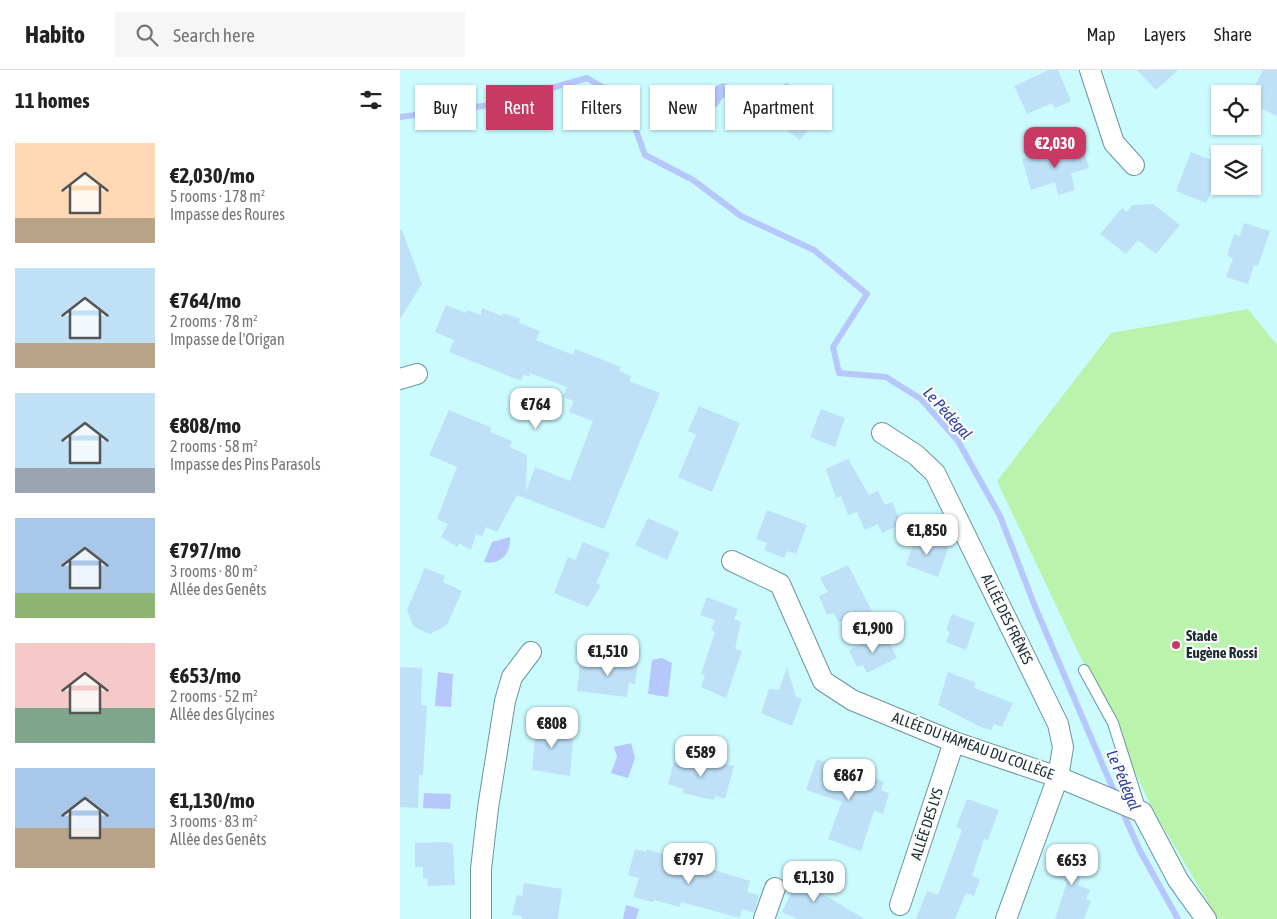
<!DOCTYPE html>
<meta charset="utf-8">
<style>
body{margin:0;font-family:"Asap Condensed",sans-serif;background:#f6f6f6;color:#222;height:100vh;display:flex;flex-direction:column;font-size:19px;white-space:nowrap}
*{box-sizing:border-box;margin:0}
p{font-size:16px;color:#767676}
.icon{flex:none;width:28px;height:28px;fill:none;stroke:currentColor;stroke-width:2;stroke-linecap:round;stroke-linejoin:round}
.map{position:relative;flex:1;overflow:hidden}
.side{display:flex;flex-direction:column;background:#fff;width:400px}
.side>*{flex:none}
.guide{position:absolute;left:15px;top:15px;width:475px;height:45px;display:flex;gap:10px}
.buttons{position:absolute;left:811px;top:15px;display:grid;gap:10px}
.buttons a{display:grid;place-items:center;width:50px;height:50px;border-radius:0px;background:#fff;box-shadow:0 1px 4px #0004;font-size:25px}
.price{position:absolute;translate:-50% -42px;padding:0 11px;border-radius:10px;background:#fff;color:#222;font-size:16px;line-height:32px;filter:drop-shadow(0 1px 2px #0008)}
.price::after{content:'';position:absolute;left:50%;top:30px;width:15px;height:11px;margin-left:-8px;background:inherit;clip-path:polygon(0 0,100% 0,50% 100%)}
.price.active{background:#c83a64;color:#fff}
ul{padding:0;list-style:none}
li{display:flex;align-items:center;gap:15px;height:125px;padding:0 15px}
li span{display:grid;place-items:center;flex:none;width:140px;height:100px;border-radius:0px;color:#555}
li>.icon{margin-inline-start:auto}
span .icon{width:60px;height:60px;fill:#fffc;stroke-width:1}
li b{font-size:21px}
h2{display:flex;justify-content:space-between;align-items:center;height:60px;padding:0 15px;font-size:21px}
.chip{padding:0 18px;border-radius:0px;background:#fff;box-shadow:0 1px 4px #0004;font-size:18px;line-height:45px}
.chip.active{background:#c83a64;color:#fff}
header{display:flex;align-items:center;gap:30px;box-sizing:border-box;height:70px;padding:0 25px;background:#fff;border-bottom:1px solid #e0e0e0}
header strong{font-size:24px}
nav{display:flex;gap:28px;margin-inline-start:auto;font-size:18px}
.search{width:350px;height:45px;background:#f6f6f6;display:flex;align-items:center;gap:12px;box-sizing:border-box;padding:0 18px;border-radius:0px;color:#767676;font-size:19px}
main{display:flex;flex:1;min-height:0}
.map>svg:first-child{display:block}
.green{fill:#b9f3ac}
.water{fill:#b5c7fb}
.lines{fill:none;stroke-linecap:round;stroke-linejoin:round}
.stream{stroke:#b5c7fb;stroke-width:6}
.building{fill:#bfe1f8}
.service-casing{stroke:#6b969b;stroke-width:12}
.minor-casing{stroke:#6b969b;stroke-width:22}
.service{stroke:#fff;stroke-width:10}
.minor{stroke:#fff;stroke-width:20}
.poi-dot{fill:#c83a64;stroke:#fdfdfd;stroke-width:2}
.labels{text-anchor:middle;stroke-width:4.5;stroke-linejoin:round;paint-order:stroke}
.street-label{font-size:15px;fill:#1c2e30;stroke:#fdfdfd}
.poi-label{font-size:15px;font-weight:bold;fill:#1c2e30;stroke:#fdfdfd;text-anchor:start}
.water-label{font-size:16px;font-style:italic;fill:#2f42a2;stroke:#fdfdfd}
</style>
<header>
<strong>Habito</strong>
<div class="search"><svg class="icon" aria-label="search" viewBox="0 0 24 24"><circle cx="10" cy="10" r="6"/><path d="M15 15l6 6"/></svg>Search here</div>
<nav><a>Map</a><a>Layers</a><a>Share</a></nav>
</header>
<main>
<section class="side">
<h2>11 homes<svg class="icon" aria-label="filters" viewBox="0 0 24 24"><path d="M4 7h16M4 17h16"/><circle cx="9" cy="7" r="2"/><circle cx="15" cy="17" r="2"/></svg></h2>
<ul>
<li><span style="background:linear-gradient(#ffd9b3 75%,#b9a48a 0)"><svg class="icon" aria-label="home" viewBox="0 0 24 24"><path d="M3 11l9-7 9 7M6 9v11h12V9"/></svg></span><div><b>€2,030/mo</b><p>5 rooms · 178 m²</p><p>Impasse des Roures</p></div></li>
<li><span style="background:linear-gradient(#bfe0f5 75%,#b9a48a 0)"><svg class="icon" aria-label="home" viewBox="0 0 24 24"><path d="M3 11l9-7 9 7M6 9v11h12V9"/></svg></span><div><b>€764/mo</b><p>2 rooms · 78 m²</p><p>Impasse de l'Origan</p></div></li>
<li><span style="background:linear-gradient(#bfe0f5 75%,#9aa5b1 0)"><svg class="icon" aria-label="home" viewBox="0 0 24 24"><path d="M3 11l9-7 9 7M6 9v11h12V9"/></svg></span><div><b>€808/mo</b><p>2 rooms · 58 m²</p><p>Impasse des Pins Parasols</p></div></li>
<li><span style="background:linear-gradient(#a9c7e8 75%,#8fb573 0)"><svg class="icon" aria-label="home" viewBox="0 0 24 24"><path d="M3 11l9-7 9 7M6 9v11h12V9"/></svg></span><div><b>€797/mo</b><p>3 rooms · 80 m²</p><p>Allée des Genêts</p></div></li>
<li><span style="background:linear-gradient(#f6c9c9 65%,#7fa58c 0)"><svg class="icon" aria-label="home" viewBox="0 0 24 24"><path d="M3 11l9-7 9 7M6 9v11h12V9"/></svg></span><div><b>€653/mo</b><p>2 rooms · 52 m²</p><p>Allée des Glycines</p></div></li>
<li><span style="background:linear-gradient(#a9c7e8 60%,#b9a48a 0)"><svg class="icon" aria-label="home" viewBox="0 0 24 24"><path d="M3 11l9-7 9 7M6 9v11h12V9"/></svg></span><div><b>€1,130/mo</b><p>3 rooms · 83 m²</p><p>Allée des Genêts</p></div></li>
</ul>
</section>
<div class="map">
<svg width="877" height="849" viewBox="0 0 877 849">
<rect width="100%" height="100%" fill="#cbfaff"/>
<polygon class="green" points="848,239 877,275 877,849 818,849 753,740 597,411 711,263"/>
<g class="water">
<path d="M322,13L327,14L331,22L322,29L317,37L308,38L305,34C307,23 312,17 322,13Z"/>
<path d="M110,467C111,483 102,495 84,492L92,472Z"/>
<polygon points="262,588 272,593 268,627 248,624 252,590"/>
<polygon points="38,602 53,604 51,637 35,636"/>
<polygon points="231,673 235,688 228,708 211,703 217,687 214,677"/>
<polygon points="24,723 51,724 50,739 23,738"/>
<polygon points="226,835 239,839 236,849 223,849"/>
</g>
<g class="lines">
<g class="stream">
<polyline points="0,47 90,35 187,8 225,30 245,85 293,110 341,146 414,180 467,224 433,277 439,303 486,307 521,329 558,371 600,446 636,539 716,726"/>
<polyline points="721,738 739,779 778,849"/>
</g>
</g>
<g class="building">
<polygon points="649,0 658,0 671,31 655,38 652,33 627,44 614,16"/>
<polygon points="737,0 778,0 756,20"/>
<polygon points="863,0 877,0 877,46 852,34 852,21"/>
<polygon points="386,12 405,26 401,31 420,45 400,70 381,56 385,51 367,37"/>
<polygon points="664,77 666,85 684,80 689,98 671,103 675,120 658,125 655,112 631,120 622,89"/>
<polygon points="791,82 820,93 820,100 806,133 776,121"/>
<polygon points="753,134 780,155 756,184 738,170 726,184 700,164 722,138 727,142 732,135"/>
<polygon points="844,153 870,161 858,196 854,195 848,214 826,207 833,188 827,186 834,164 840,166"/>
<polygon points="0,160 2,160 22,214 0,249"/>
<polygon points="46,235 66,243 67,240 81,245 82,238 102,246 103,243 120,249 119,253 140,261 136,270 173,285 175,279 221,297 219,301 231,306 229,311 260,323 204,459 117,425 97,462 86,457 82,466 76,464 71,480 59,473 58,477 41,467 48,454 37,449 57,397 29,385 49,340 92,358 90,362 112,371 110,377 127,385 126,422 135,397 170,411 193,351 169,342 174,331 163,327 167,317 130,303 129,307 124,304 121,311 49,282 54,270 35,262"/>
<polygon points="299,336 340,353 312,422 278,407 296,365 288,361"/>
<polygon points="421,339 445,348 435,377 410,367"/>
<polygon points="448,389 469,425 478,421 485,435 492,432 502,454 482,463 478,454 465,460 457,442 448,445 441,426 436,428 426,399"/>
<polygon points="367,440 407,455 396,484 387,481 384,488 364,480 367,473 356,469"/>
<polygon points="248,448 279,462 267,490 235,475"/>
<polygon points="516,466 549,476 538,507 506,495"/>
<polygon points="183,472 210,483 196,513 201,515 188,537 154,523 168,487 175,490"/>
<polygon points="448,495 474,545 438,552 434,543 427,545 419,526 428,522 420,508"/>
<polygon points="25,498 45,506 43,512 62,521 47,555 30,564 14,557 7,540"/>
<polygon points="307,527 338,539 334,549 341,552 335,579 342,581 326,628 301,617 305,606 301,604 315,562 311,560 315,550 300,545"/>
<polygon points="552,544 575,553 566,580 546,572 550,562 546,560"/>
<polygon points="485,564 497,588 467,603 463,595 457,597 449,580"/>
<polygon points="205,587 238,592 235,614 229,613 227,627 177,621 180,592 204,595"/>
<polygon points="0,597 22,598 21,635 27,636 23,705 19,705 18,738 0,737"/>
<polygon points="387,597 396,627 402,629 392,656 361,643 369,619 379,620"/>
<polygon points="548,602 576,613 574,618 613,633 602,657 594,654 591,660 581,657 538,635"/>
<polygon points="137,650 167,654 166,668 173,670 170,706 132,700"/>
<polygon points="282,685 334,696 325,729 316,726 313,730 283,723 283,719 268,714 274,692 280,693"/>
<polygon points="417,689 452,702 453,698 484,712 481,720 489,723 483,744 474,741 461,781 428,769 442,732 406,720"/>
<polygon points="567,729 599,740 588,770 584,769 572,806 580,809 574,826 566,823 555,849 516,849 527,821 538,825 562,760 556,757"/>
<polygon points="47,772 53,774 55,815 27,816 28,808 23,808 23,797 15,797 15,773"/>
<polygon points="662,777 683,784 680,794 684,797 678,815 690,820 686,829 691,831 684,849 655,849 667,812 652,806"/>
<polygon points="235,779 246,782 247,779 350,811 347,822 359,825 354,843 342,839 340,848 281,832 280,837 254,830 253,832 233,827 239,808 228,805"/>
<polygon points="401,802 420,809 414,819 465,849 397,849 382,842"/>
<polygon points="124,813 162,819 158,849 122,849 122,846 112,845 117,825 122,826"/>
</g>
<g class="lines">
<g class="service-casing">
<polyline id="service" points="684,600 713,653 741,741"/>
</g>
<g class="minor-casing">
<g id="minor">
<polyline points="690,0 714,73 734,95"/>
<polyline points="0,309 17,304"/>
<polyline points="482,363 516,385 535,403 658,654 663,677 658,707 606,849"/>
<polyline points="332,491 380,514 423,611 452,630 554,672 658,707 742,742 778,810 806,849"/>
<polyline points="500,835 554,672"/>
<polyline points="81,849 81,799 88,738 105,631 112,607 131,582"/>
<polyline points="364,849 375,818"/>
</g>
</g>
<use href="#service" class="service"/>
<use href="#minor" class="minor"/>
</g>
<circle class="poi-dot" cx="776" cy="575" r="5"/>
<g class="labels">
<g class="street-label">
<text transform="translate(607 549) rotate(64)" y="5">ALLÉE DES FRÊNES</text>
<text transform="translate(573 676) rotate(20)" y="5">ALLÉE DU HAMEAU DU COLLÈGE</text>
<text transform="translate(527 754) rotate(-72)" y="5">ALLÉE DES LYS</text>
</g>
<g class="poi-label">
<text x="786" y="571">Stade<tspan x="786" dy="17">Eugène Rossi</tspan></text>
</g>
<g class="water-label">
<text transform="translate(548 343) rotate(48)" y="6">Le Pédégal</text>
<text transform="translate(724 710) rotate(67)" y="6">Le Pédégal</text>
</g>
</g>
</svg>
<div class="buttons">
<a><svg class="icon" aria-label="locate" viewBox="0 0 24 24"><circle cx="12" cy="12" r="6"/><path d="M12 2v4M12 18v4M2 12h4M18 12h4"/></svg></a>
<a><svg class="icon" aria-label="layers" viewBox="0 0 24 24"><path d="M12 4l9 5-9 5-9-5zM3 14l9 5 9-5"/></svg></a>
</div>
<b class="price active" style="left:655px;top:99px">€2,030</b>
<b class="price" style="left:136px;top:360px">€764</b>
<b class="price" style="left:527px;top:486px">€1,850</b>
<b class="price" style="left:473px;top:584px">€1,900</b>
<b class="price" style="left:208px;top:607px">€1,510</b>
<b class="price" style="left:152px;top:679px">€808</b>
<b class="price" style="left:301px;top:708px">€589</b>
<b class="price" style="left:449px;top:731px">€867</b>
<b class="price" style="left:289px;top:815px">€797</b>
<b class="price" style="left:672px;top:816px">€653</b>
<b class="price" style="left:414px;top:833px">€1,130</b>
<div class="guide">
<a class="chip">Buy</a>
<a class="chip active">Rent</a>
<a class="chip">Filters</a>
<a class="chip">New</a>
<a class="chip">Apartment</a>
</div>
</div>
</main>
